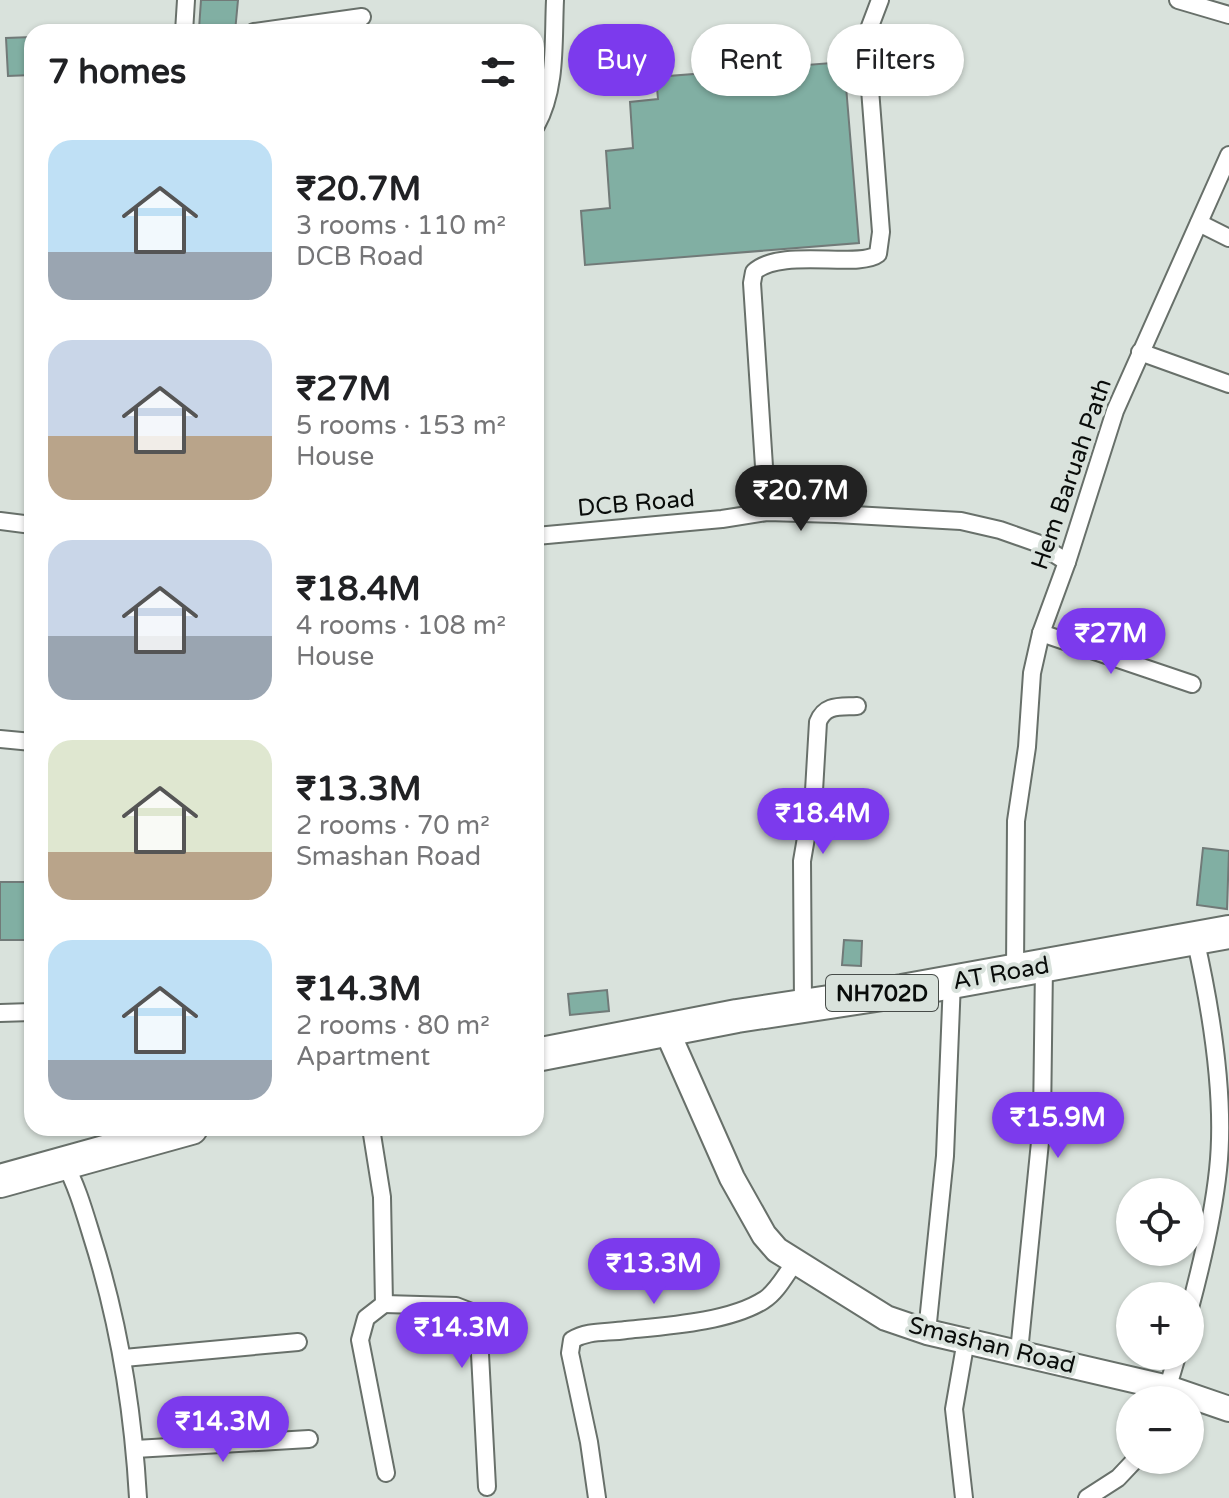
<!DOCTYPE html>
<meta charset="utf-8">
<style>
body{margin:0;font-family:"Varela Round",sans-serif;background:#f2f2f2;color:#202124;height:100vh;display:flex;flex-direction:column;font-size:30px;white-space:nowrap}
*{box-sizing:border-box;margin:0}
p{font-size:26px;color:#757577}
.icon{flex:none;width:44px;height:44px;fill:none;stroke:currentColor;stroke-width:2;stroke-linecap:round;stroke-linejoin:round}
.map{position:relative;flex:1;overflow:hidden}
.side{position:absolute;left:24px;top:24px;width:520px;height:1112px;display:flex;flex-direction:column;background:#fff;border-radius:24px;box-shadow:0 2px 6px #0004}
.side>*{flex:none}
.hud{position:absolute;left:568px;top:24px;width:540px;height:72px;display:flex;gap:16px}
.fabs{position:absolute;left:1116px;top:1178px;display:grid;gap:16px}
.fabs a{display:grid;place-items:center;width:88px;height:88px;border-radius:50%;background:#fff;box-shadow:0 2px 6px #0004;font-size:40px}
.price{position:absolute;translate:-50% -68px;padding:0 18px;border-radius:28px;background:#7c3aed;color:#fff;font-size:26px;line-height:52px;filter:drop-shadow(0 2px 4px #0008)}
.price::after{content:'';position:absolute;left:50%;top:48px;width:24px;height:18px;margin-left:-12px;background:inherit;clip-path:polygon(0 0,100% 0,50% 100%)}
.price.current{background:#222;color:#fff}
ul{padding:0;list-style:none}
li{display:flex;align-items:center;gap:24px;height:200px;padding:0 24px}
li span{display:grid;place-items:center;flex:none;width:224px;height:160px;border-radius:24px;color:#555}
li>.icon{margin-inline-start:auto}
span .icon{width:96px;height:96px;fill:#fffc;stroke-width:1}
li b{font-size:34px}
h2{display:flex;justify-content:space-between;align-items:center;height:96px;padding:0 24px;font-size:34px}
.pill{padding:0 28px;border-radius:36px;background:#fff;box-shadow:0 2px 6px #0004;font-size:28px;line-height:72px}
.pill.current{background:#7c3aed;color:#fff}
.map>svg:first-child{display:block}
.building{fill:#81afa3;stroke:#717a78;stroke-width:2}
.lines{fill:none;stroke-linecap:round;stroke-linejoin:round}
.street-casing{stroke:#68706a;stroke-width:20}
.secondary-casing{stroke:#68706a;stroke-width:28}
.highway-casing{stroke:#68706a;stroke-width:36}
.street{stroke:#fff;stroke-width:16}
.secondary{stroke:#fff;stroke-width:24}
.highway{stroke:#fff;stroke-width:32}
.labels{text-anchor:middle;stroke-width:8;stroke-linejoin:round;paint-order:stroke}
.shield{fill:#d9e2dc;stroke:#474c49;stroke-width:2}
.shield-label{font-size:22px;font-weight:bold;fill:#090c0a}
.street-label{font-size:24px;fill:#090c0a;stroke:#d9e2dc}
</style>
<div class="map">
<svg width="1229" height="1498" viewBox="0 0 1229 1498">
<rect width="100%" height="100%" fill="#d9e2dc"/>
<g class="building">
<polygon points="201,0 238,0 235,32 199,29"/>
<polygon points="32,37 32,75 8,76 6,38"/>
<polygon points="844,62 859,243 585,265 581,211 610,208 606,151 633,148 630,102 658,99 656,77"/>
<polygon points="1203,848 1229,851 1227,909 1197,905"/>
<rect x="0" y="882" width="32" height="58"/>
<polygon points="844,940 862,941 861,966 842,965"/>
<polygon points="607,990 609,1011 570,1015 568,994"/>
</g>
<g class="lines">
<g class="street-casing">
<g id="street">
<polyline points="1178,0 1229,15"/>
<polyline points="184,32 186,0"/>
<polyline points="254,32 362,17"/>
<path d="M536,126C557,88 553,42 555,0"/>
<polyline points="1199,223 1229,238"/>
<polyline points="1140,352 1229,384"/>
<path d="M767,512L752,283L754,272C780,247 859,269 878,254L881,232L867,50L869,29L880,0"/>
<polyline points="0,521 32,525"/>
<polyline points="536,536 722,519 767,512 836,514 961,521 1000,530 1037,543 1067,562"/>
<polyline points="1041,633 1192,684"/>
<polyline points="0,739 32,742"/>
<polyline points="1015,970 1016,821 1027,747 1032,673 1041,633 1067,562 1115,411 1229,155"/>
<path d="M803,1005L802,861L814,791L818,722C825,704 840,707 857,706"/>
<polyline points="0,1013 32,1012"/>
<polyline points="371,1128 382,1197 384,1304 366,1318 360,1340 386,1473"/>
<path d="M64,1162C77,1186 84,1211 92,1237C119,1322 133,1409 138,1498"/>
<polyline points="384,1304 456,1306 474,1313 479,1335 487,1487"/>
<path d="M1190,1308C1202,1263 1213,1217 1218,1170C1226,1097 1211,1009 1195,938"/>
<polyline points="927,1332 945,1156 952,981"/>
<polyline points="1019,1352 1042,1122 1044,965"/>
<polyline points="124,1358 298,1342"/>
<polyline points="1164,1400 1177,1356"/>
<polyline points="135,1449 309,1439"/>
<path d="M597,1498L589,1442L570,1353L572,1340C588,1330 607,1333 626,1330C666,1326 730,1322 764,1300C777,1292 786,1274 795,1262"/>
<polyline points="964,1498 954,1409 966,1340"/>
<polyline points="1087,1498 1118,1478 1135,1460"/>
</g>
</g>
<g class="secondary-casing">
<polyline id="secondary" points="666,1029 732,1178 764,1235 777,1250 886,1318 927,1332 1168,1388 1229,1409"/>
</g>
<g class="highway-casing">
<g id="highway">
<polyline points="536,1055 737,1016 902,991 1229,932"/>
<polyline points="0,1181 191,1128"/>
</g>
</g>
<use href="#street" class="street"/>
<use href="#secondary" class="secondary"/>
<use href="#highway" class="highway"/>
</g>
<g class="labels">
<rect class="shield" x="826" y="975" width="112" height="36" rx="6"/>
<g class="shield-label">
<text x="882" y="1001">NH702D</text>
</g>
<g class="street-label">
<text transform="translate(1071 474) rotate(-71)" y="8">Hem Baruah Path</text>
<text transform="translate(636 503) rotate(-5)" y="8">DCB Road</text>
<text transform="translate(1001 973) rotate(-10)" y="8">AT Road</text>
<text transform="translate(992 1345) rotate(14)" y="8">Smashan Road</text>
</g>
</g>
</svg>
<div class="fabs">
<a><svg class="icon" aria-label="locate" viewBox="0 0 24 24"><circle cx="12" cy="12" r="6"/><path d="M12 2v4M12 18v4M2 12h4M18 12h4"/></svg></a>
<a>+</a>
<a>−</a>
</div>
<b class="price current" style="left:801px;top:533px">₹20.7M</b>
<b class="price" style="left:1111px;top:676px">₹27M</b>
<b class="price" style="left:823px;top:856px">₹18.4M</b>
<b class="price" style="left:1058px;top:1160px">₹15.9M</b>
<b class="price" style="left:654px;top:1306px">₹13.3M</b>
<b class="price" style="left:462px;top:1370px">₹14.3M</b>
<b class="price" style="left:223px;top:1464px">₹14.3M</b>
<div class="hud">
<a class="pill current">Buy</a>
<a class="pill">Rent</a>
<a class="pill">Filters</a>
</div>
<section class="side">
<h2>7 homes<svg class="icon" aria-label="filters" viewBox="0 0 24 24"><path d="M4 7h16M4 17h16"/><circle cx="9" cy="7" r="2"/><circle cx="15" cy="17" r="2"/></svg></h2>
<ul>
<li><span style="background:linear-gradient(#bfe0f5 70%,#9aa5b1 0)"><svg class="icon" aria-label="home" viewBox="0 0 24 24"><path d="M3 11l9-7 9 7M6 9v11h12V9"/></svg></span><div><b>₹20.7M</b><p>3 rooms · 110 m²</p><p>DCB Road</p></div></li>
<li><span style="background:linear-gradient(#c9d6e8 60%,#b9a48a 0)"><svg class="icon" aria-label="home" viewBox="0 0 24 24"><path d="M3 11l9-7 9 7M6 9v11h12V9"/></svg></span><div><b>₹27M</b><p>5 rooms · 153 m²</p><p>House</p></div></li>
<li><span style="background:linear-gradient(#c9d6e8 60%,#9aa5b1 0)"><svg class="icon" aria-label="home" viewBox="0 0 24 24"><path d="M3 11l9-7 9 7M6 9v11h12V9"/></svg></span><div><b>₹18.4M</b><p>4 rooms · 108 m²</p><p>House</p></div></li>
<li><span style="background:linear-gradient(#dfe7d0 70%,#b9a48a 0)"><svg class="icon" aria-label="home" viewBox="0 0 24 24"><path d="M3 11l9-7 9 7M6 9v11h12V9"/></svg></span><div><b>₹13.3M</b><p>2 rooms · 70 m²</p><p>Smashan Road</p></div></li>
<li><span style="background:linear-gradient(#bfe0f5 75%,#9aa5b1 0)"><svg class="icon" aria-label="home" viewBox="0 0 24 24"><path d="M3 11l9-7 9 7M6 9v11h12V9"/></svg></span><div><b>₹14.3M</b><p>2 rooms · 80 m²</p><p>Apartment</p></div></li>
</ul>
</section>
</div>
